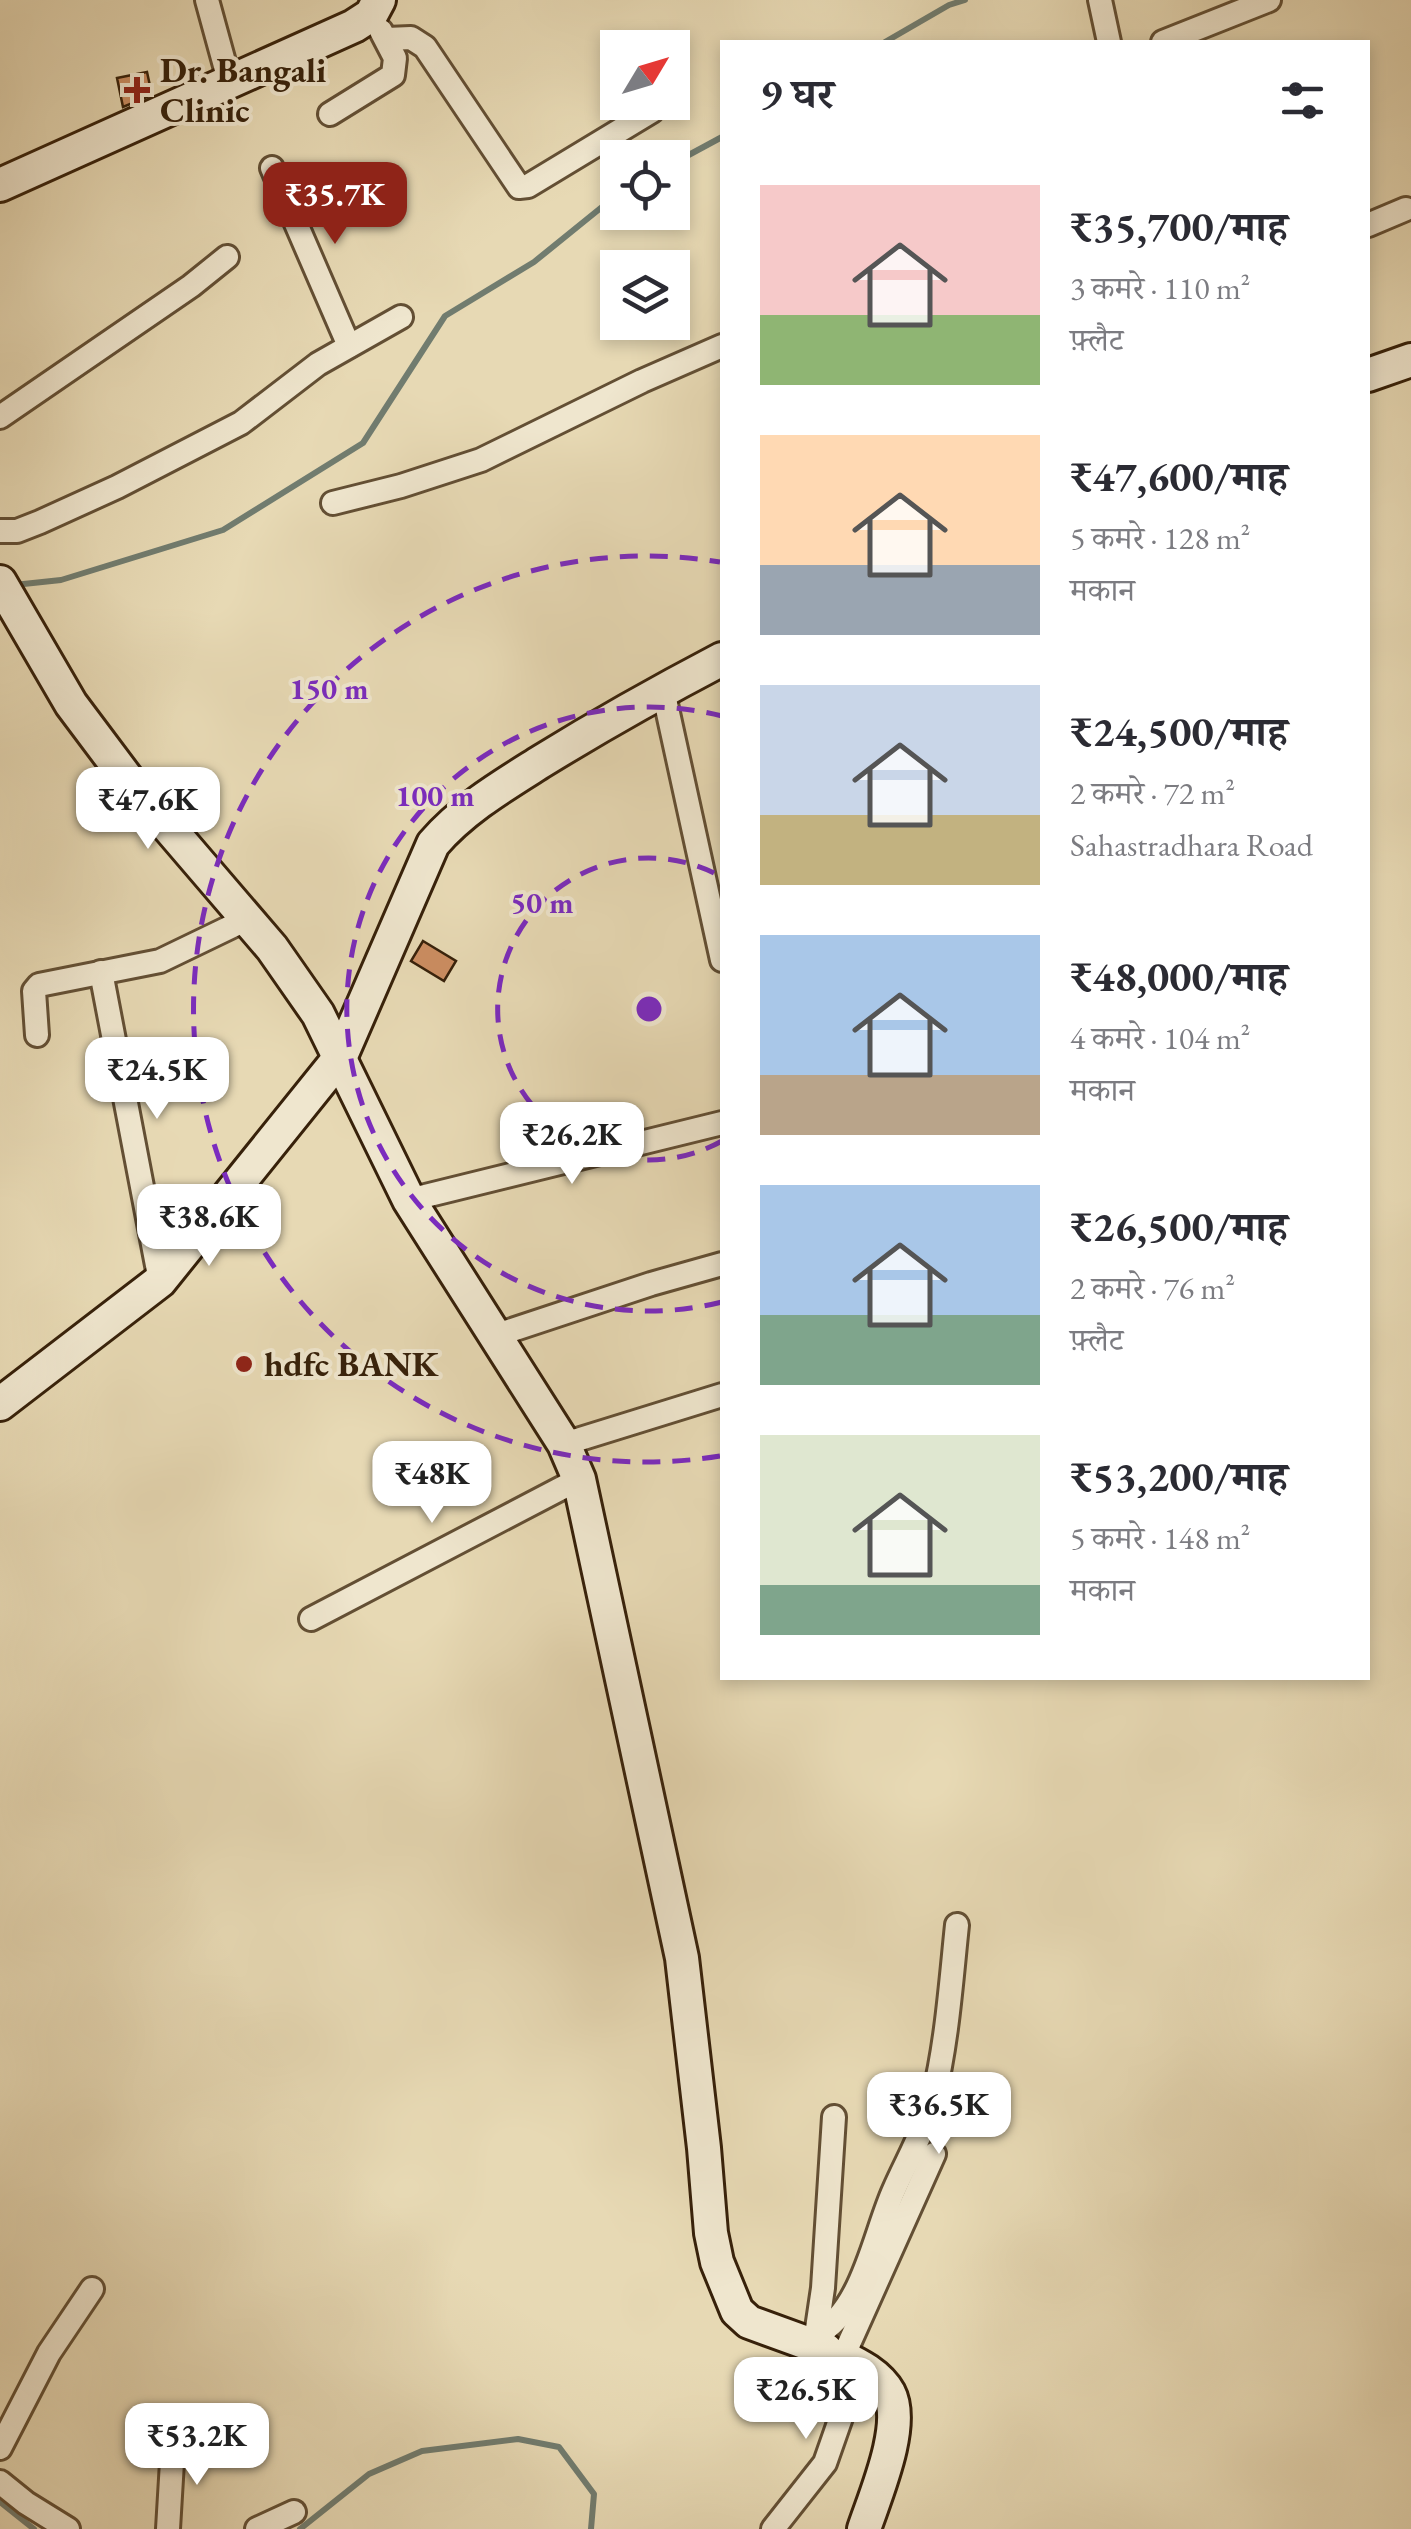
<!DOCTYPE html>
<html lang="hi">
<meta charset="utf-8">
<style>
body{margin:0;font-family:"EB Garamond","Noto Serif Devanagari",serif;background:#f2f2f3;color:#2b2b33;height:100vh;display:flex;flex-direction:column;font-size:38px;white-space:nowrap}
*{box-sizing:border-box;margin:0}
p{font-size:32px;color:#7c7c81}
.icon{flex:none;width:55px;height:55px;fill:none;stroke:currentColor;stroke-width:2;stroke-linecap:round;stroke-linejoin:round}
.map{position:relative;flex:1;overflow:hidden}
.drawer{position:absolute;left:720px;top:40px;width:650px;height:1640px;display:flex;flex-direction:column;background:#fff;border-radius:0px;box-shadow:0 5px 15px #0003}
.drawer>*{flex:none}
.needle{width:65px;rotate:52deg}
.tools{position:absolute;left:600px;top:30px;display:grid;gap:20px}
.tools a{display:grid;place-items:center;width:90px;height:90px;border-radius:0px;background:#fff;box-shadow:0 5px 15px #0003;font-size:50px}
.price{position:absolute;translate:-50% -85px;padding:0 22px;border-radius:20px;background:#fff;color:#222;font-size:32px;line-height:65px;filter:drop-shadow(0 2px 5px #0008)}
.price::after{content:'';position:absolute;left:50%;top:60px;width:30px;height:22px;margin-left:-15px;background:inherit;clip-path:polygon(0 0,100% 0,50% 100%)}
.price.active{background:#8f2418;color:#fff}
ul{padding:0;list-style:none}
li{display:flex;align-items:center;gap:30px;height:250px;padding:0 40px}
li span{display:grid;place-items:center;flex:none;width:280px;height:200px;border-radius:0px;color:#555}
li>.icon{margin-inline-start:auto}
span .icon{width:120px;height:120px;fill:#fffc;stroke-width:1}
li b{font-size:42px}
h2{display:flex;justify-content:space-between;align-items:center;height:120px;padding:0 40px;font-size:42px}
.map>svg:first-child{display:block}
.lines{fill:none;stroke-linecap:round;stroke-linejoin:round}
.stream{stroke:#717c6f;stroke-width:6}
.building{fill:#cc8e62;stroke:#37210a;stroke-width:2.5}
.street-casing{stroke:#634f34;stroke-width:28}
.secondary-casing{stroke:#37210a;stroke-width:38}
.street{stroke:#efe6ce;stroke-width:22}
.secondary{stroke:#efe6ce;stroke-width:32}
.ring{fill:none;stroke:#7b2cbf;stroke-width:5;stroke-dasharray:18 12}
.poi-dot{fill:#8f2418;stroke:#efe6ce;stroke-width:4}
.labels{text-anchor:middle;stroke-width:8;stroke-linejoin:round;paint-order:stroke}
.poi-label{font-size:35px;font-weight:bold;fill:#37210a;stroke:#efe6ce;text-anchor:start}
.centre{fill:#7b2cbf;stroke:#efe6ce;stroke-width:5}
.ring-label{font-size:30px;text-anchor:middle;font-weight:bold;fill:#7b2cbf;stroke:#efe6ce;stroke-width:8;stroke-linejoin:round;paint-order:stroke}
</style>
<div class="map">
<svg width="1411" height="2529" viewBox="0 0 1411 2529">
<rect width="100%" height="100%" fill="#e7d9b4"/>
<filter id="stains"><feTurbulence type="fractalNoise" baseFrequency=".002" numOctaves="4"/><feColorMatrix values="0 0 0 0 .2 0 0 0 0 .09 0 0 0 0 .02 0 0 0 .5 -.17"/></filter>
<radialGradient id="worn" r=".72"><stop offset=".6" stop-color="#630" stop-opacity="0"/><stop offset="1" stop-color="#630" stop-opacity=".3"/></radialGradient>
<g class="lines">
<g class="stream">
<polyline points="885,42 949,5 965,0"/>
<polyline points="672,164 722,137"/>
<polyline points="14,585 61,580 223,530 363,443 445,316 534,262 618,194"/>
<polyline points="827,2428 834,2366"/>
<polyline points="0,2502 34,2529"/>
<polyline points="300,2529 369,2474 422,2451 518,2439 559,2447 594,2494 591,2529"/>
</g>
</g>
<g class="building">
<polygon points="147,72 152,95 123,107 117,78"/>
<polygon points="423,941 456,961 444,981 411,961"/>
</g>
<g class="lines">
<g class="street-casing">
<g id="street">
<polyline points="207,0 230,84"/>
<polyline points="1100,0 1109,42"/>
<polyline points="387,39 411,38 425,47 519,187 528,186 652,111"/>
<polyline points="1163,42 1269,0"/>
<polyline points="330,114 393,75 395,58 381,31"/>
<polyline points="272,168 349,346"/>
<polyline points="1368,225 1406,209"/>
<polyline points="0,417 191,286 227,257"/>
<polyline points="333,503 401,486 481,460 642,381 722,346"/>
<polyline points="0,531 17,531 40,522 117,487 241,423 318,364 401,317"/>
<polyline points="663,690 722,960"/>
<polyline points="101,972 160,1281"/>
<polyline points="37,1035 34,991 39,985 160,961 245,920"/>
<polyline points="409,1200 722,1123"/>
<polyline points="494,1336 651,1284 722,1264"/>
<polyline points="564,1444 722,1395"/>
<polyline points="311,1619 579,1479"/>
<path d="M816,2335C863,2311 874,2234 894,2190C907,2160 924,2132 933,2099C947,2043 951,1982 957,1925"/>
<polyline points="815,2342 823,2288 834,2117"/>
<polyline points="843,2357 934,2154"/>
<polyline points="0,2448 49,2353 92,2289"/>
<polyline points="0,2482 26,2503 68,2529"/>
<polyline points="168,2529 173,2445"/>
<polyline points="257,2529 294,2512"/>
<polyline points="773,2529 825,2463 859,2366"/>
</g>
</g>
<g class="secondary-casing">
<g id="secondary">
<polyline points="0,185 354,26 371,15 379,0"/>
<polyline points="1368,375 1411,360"/>
<polyline points="0,582 71,704 128,780 272,948 318,1014 409,1200 564,1444 579,1479 682,1958 704,2148 711,2233 717,2262 737,2311 749,2322 826,2350"/>
<path d="M0,1404L160,1281L341,1056L433,844C463,809 504,785 542,761C602,724 661,691 722,659"/>
<path d="M840,2356C858,2364 879,2375 889,2393C906,2425 875,2496 864,2529"/>
</g>
</g>
<use href="#street" class="street"/>
<use href="#secondary" class="secondary"/>
</g>
<g class="ring">
<path d="M722 1141A151 151 0 1 1 722 877"/>
<path d="M722 1302A302 302 0 1 1 722 716"/>
<path d="M720 1456A453 453 0 1 1 720 562"/>
</g>
<g class="poi-dot">
<path d="M132 75h10v10h10v10h-10v10h-10v-10h-10v-10h10z"/>
<circle cx="244" cy="1364" r="10"/>
</g>
<g class="labels">
<g class="poi-label">
<text x="160" y="82">Dr. Bangali<tspan x="160" dy="40">Clinic</tspan></text>
<text x="264" y="1376">hdfc BANK</text>
</g>
</g>
<circle cx="649" cy="1009" r="15" class="centre"/>
<g class="ring-label">
<text x="329" y="699">150 m</text>
<text x="435" y="806">100 m</text>
<text x="542" y="913">50 m</text>
</g>
<rect width="100%" height="100%" filter="url(#stains)"/>
<rect width="100%" height="100%" fill="url(#worn)"/>
</svg>
<div class="tools">
<a><svg class="needle" viewBox="-14 -14 28 28"><path d="M0-13l5 13h-10z" fill="#e53935"/><path d="M0 13l5-13h-10z" fill="#7c7c81"/></svg></a>
<a><svg class="icon" aria-label="locate" viewBox="0 0 24 24"><circle cx="12" cy="12" r="6"/><path d="M12 2v4M12 18v4M2 12h4M18 12h4"/></svg></a>
<a><svg class="icon" aria-label="layers" viewBox="0 0 24 24"><path d="M12 4l9 5-9 5-9-5zM3 14l9 5 9-5"/></svg></a>
</div>
<b class="price active" style="left:335px;top:247px">₹35.7K</b>
<b class="price" style="left:148px;top:852px">₹47.6K</b>
<b class="price" style="left:157px;top:1122px">₹24.5K</b>
<b class="price" style="left:572px;top:1187px">₹26.2K</b>
<b class="price" style="left:209px;top:1269px">₹38.6K</b>
<b class="price" style="left:432px;top:1526px">₹48K</b>
<b class="price" style="left:939px;top:2157px">₹36.5K</b>
<b class="price" style="left:806px;top:2442px">₹26.5K</b>
<b class="price" style="left:197px;top:2488px">₹53.2K</b>
<section class="drawer">
<h2>9 घर<svg class="icon" aria-label="filters" viewBox="0 0 24 24"><path d="M4 7h16M4 17h16"/><circle cx="9" cy="7" r="2"/><circle cx="15" cy="17" r="2"/></svg></h2>
<ul>
<li><span style="background:linear-gradient(#f6c9c9 65%,#8fb573 0)"><svg class="icon" aria-label="home" viewBox="0 0 24 24"><path d="M3 11l9-7 9 7M6 9v11h12V9"/></svg></span><div><b>₹35,700/माह</b><p>3 कमरे · 110 m²</p><p>फ़्लैट</p></div></li>
<li><span style="background:linear-gradient(#ffd9b3 65%,#9aa5b1 0)"><svg class="icon" aria-label="home" viewBox="0 0 24 24"><path d="M3 11l9-7 9 7M6 9v11h12V9"/></svg></span><div><b>₹47,600/माह</b><p>5 कमरे · 128 m²</p><p>मकान</p></div></li>
<li><span style="background:linear-gradient(#c9d6e8 65%,#c2b280 0)"><svg class="icon" aria-label="home" viewBox="0 0 24 24"><path d="M3 11l9-7 9 7M6 9v11h12V9"/></svg></span><div><b>₹24,500/माह</b><p>2 कमरे · 72 m²</p><p>Sahastradhara Road</p></div></li>
<li><span style="background:linear-gradient(#a9c7e8 70%,#b9a48a 0)"><svg class="icon" aria-label="home" viewBox="0 0 24 24"><path d="M3 11l9-7 9 7M6 9v11h12V9"/></svg></span><div><b>₹48,000/माह</b><p>4 कमरे · 104 m²</p><p>मकान</p></div></li>
<li><span style="background:linear-gradient(#a9c7e8 65%,#7fa58c 0)"><svg class="icon" aria-label="home" viewBox="0 0 24 24"><path d="M3 11l9-7 9 7M6 9v11h12V9"/></svg></span><div><b>₹26,500/माह</b><p>2 कमरे · 76 m²</p><p>फ़्लैट</p></div></li>
<li><span style="background:linear-gradient(#dfe7d0 75%,#7fa58c 0)"><svg class="icon" aria-label="home" viewBox="0 0 24 24"><path d="M3 11l9-7 9 7M6 9v11h12V9"/></svg></span><div><b>₹53,200/माह</b><p>5 कमरे · 148 m²</p><p>मकान</p></div></li>
</ul>
</section>
</div>
